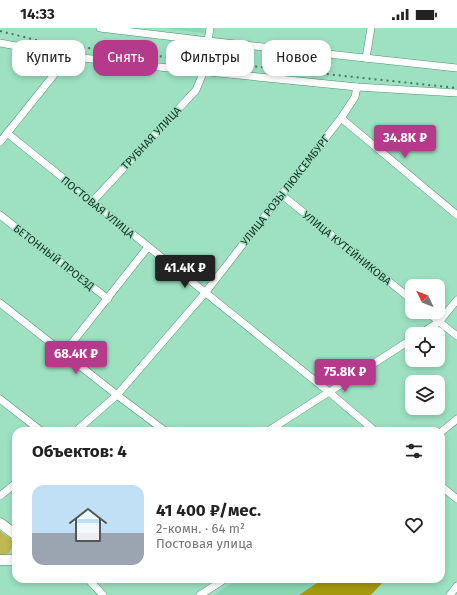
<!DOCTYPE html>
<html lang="ru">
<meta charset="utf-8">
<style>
body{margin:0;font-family:"Fira Sans",sans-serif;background:#f2f2f2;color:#222;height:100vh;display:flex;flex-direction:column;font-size:15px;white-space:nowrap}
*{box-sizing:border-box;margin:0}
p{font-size:13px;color:#767676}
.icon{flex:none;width:22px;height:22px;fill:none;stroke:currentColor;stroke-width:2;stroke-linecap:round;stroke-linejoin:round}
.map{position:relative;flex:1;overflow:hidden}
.sheet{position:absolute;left:12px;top:399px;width:433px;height:156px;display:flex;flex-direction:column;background:#fff;border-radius:12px;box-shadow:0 2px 6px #0003}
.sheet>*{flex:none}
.top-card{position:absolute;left:12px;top:12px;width:433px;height:36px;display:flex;gap:8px}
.needle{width:26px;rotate:313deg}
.fabs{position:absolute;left:405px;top:251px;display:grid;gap:8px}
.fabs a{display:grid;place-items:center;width:40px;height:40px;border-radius:8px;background:#fff;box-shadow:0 2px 6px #0003;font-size:20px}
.price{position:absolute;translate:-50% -34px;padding:0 9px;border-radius:4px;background:#b53a8c;color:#fff;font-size:13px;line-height:26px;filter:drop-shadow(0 1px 2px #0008)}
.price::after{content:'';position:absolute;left:50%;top:24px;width:12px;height:9px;margin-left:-6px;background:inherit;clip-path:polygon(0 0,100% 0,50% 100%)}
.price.selected{background:#222;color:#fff}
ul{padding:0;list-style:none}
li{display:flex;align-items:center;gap:12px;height:100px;padding:0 20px}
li+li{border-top:1px solid #e0e0e0}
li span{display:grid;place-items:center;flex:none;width:112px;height:80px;border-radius:12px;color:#555}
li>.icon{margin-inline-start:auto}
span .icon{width:48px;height:48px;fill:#fffc;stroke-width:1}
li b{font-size:17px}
h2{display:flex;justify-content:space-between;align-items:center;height:48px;padding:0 20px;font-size:17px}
.chip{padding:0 14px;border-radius:12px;background:#fff;box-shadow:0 2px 6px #0003;font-size:14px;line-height:36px}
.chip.selected{background:#b53a8c;color:#fff}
.status{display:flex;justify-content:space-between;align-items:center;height:28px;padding:0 20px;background:#fff;direction:ltr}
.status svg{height:11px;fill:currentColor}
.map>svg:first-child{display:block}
.built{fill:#88d6b3}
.green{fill:#c0b652}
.forest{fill:#a4980c}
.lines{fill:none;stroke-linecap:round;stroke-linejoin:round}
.street-casing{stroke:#4e9173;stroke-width:8}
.secondary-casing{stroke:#4e9173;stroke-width:11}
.street{stroke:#fff;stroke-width:7}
.secondary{stroke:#fff;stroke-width:10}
.rail{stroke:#497561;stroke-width:2;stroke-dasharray:2 4;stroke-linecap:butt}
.labels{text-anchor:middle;stroke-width:3;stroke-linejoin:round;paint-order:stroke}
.street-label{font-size:11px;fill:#153125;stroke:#9de1c1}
</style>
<div class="status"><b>14:33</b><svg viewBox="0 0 49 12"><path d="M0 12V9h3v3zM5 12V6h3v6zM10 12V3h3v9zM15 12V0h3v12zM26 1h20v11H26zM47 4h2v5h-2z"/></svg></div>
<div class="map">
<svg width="457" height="567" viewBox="0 0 457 567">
<rect width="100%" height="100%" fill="#9de1c1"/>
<g class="built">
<polygon points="161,0 205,0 204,5"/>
<polygon points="238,551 323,551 299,567 214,567"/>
</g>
<polygon class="green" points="0,503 11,511 13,516 9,525 0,529"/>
<polygon class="forest" points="323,551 389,551 384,553 371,567 299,567"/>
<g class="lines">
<g class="street-casing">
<g id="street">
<polyline points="100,0 208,13 457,40"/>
<polyline points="208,13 210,0"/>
<polyline points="0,15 69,28 129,36 357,59 457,65"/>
<polyline points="366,30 371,0"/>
<polyline points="341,90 457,187"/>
<polyline points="7,105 329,364 375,403"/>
<polyline points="0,114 69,28"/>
<polyline points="282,167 412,272"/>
<polyline points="92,174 196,62 204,43"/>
<polyline points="0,187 108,271"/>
<polyline points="0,275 117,367 165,403"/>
<polyline points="427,284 457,308"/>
<polyline points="420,306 439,294 457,272"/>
<polyline points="64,325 148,219"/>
<polyline points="0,371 41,403"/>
<polyline points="76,403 117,367 205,265 341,90 355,69 357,59"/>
<polyline points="268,403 412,311"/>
<polyline points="441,404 457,391"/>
<polyline points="441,458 457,471"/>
<polyline points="0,468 16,455"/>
<polyline points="88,551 103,567"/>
<polyline points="200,567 225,551"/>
<polyline points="450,567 457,558"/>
</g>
</g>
<g class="secondary-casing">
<g id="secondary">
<polyline points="0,495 16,507"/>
<polyline points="0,532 16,532"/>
</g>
</g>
<use href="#street" class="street"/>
<use href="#secondary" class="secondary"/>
<polyline class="rail" points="0,3 48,15 120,24 457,60"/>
</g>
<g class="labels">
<g class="street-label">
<text transform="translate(151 110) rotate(-47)" y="4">ТРУБНАЯ УЛИЦА</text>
<text transform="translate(285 162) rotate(-52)" y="4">УЛИЦА РОЗЫ ЛЮКСЕМБУРГ</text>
<text transform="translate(98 179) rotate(39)" y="4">ПОСТОВАЯ УЛИЦА</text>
<text transform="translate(347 220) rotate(39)" y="4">УЛИЦА КУТЕЙНИКОВА</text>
<text transform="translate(54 229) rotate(38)" y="4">БЕТОННЫЙ ПРОЕЗД</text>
</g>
</g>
</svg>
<div class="fabs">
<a><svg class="needle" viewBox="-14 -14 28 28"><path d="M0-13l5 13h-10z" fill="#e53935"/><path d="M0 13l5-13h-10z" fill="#767676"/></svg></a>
<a><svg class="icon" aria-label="locate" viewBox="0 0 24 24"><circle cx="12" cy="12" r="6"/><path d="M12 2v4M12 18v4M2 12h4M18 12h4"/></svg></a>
<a><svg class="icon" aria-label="layers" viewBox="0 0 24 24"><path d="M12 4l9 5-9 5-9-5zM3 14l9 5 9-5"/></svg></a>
</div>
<b class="price" style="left:405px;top:131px">34.8K ₽</b>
<b class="price selected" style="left:185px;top:261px">41.4K ₽</b>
<b class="price" style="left:76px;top:347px">68.4K ₽</b>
<b class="price" style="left:345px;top:365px">75.8K ₽</b>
<div class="top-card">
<a class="chip">Купить</a>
<a class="chip selected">Снять</a>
<a class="chip">Фильтры</a>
<a class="chip">Новое</a>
</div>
<section class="sheet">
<h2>Объектов: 4<svg class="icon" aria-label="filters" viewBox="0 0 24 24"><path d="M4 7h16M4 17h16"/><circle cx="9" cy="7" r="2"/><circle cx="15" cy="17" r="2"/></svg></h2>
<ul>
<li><span style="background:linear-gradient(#bfe0f5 60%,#9aa5b1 0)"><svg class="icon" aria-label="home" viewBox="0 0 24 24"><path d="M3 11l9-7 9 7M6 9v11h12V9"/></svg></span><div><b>41 400 ₽/мес.</b><p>2-комн. · 64 m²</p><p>Постовая улица</p></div><svg class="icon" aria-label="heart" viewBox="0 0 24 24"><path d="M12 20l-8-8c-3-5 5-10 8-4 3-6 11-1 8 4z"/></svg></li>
</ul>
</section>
</div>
